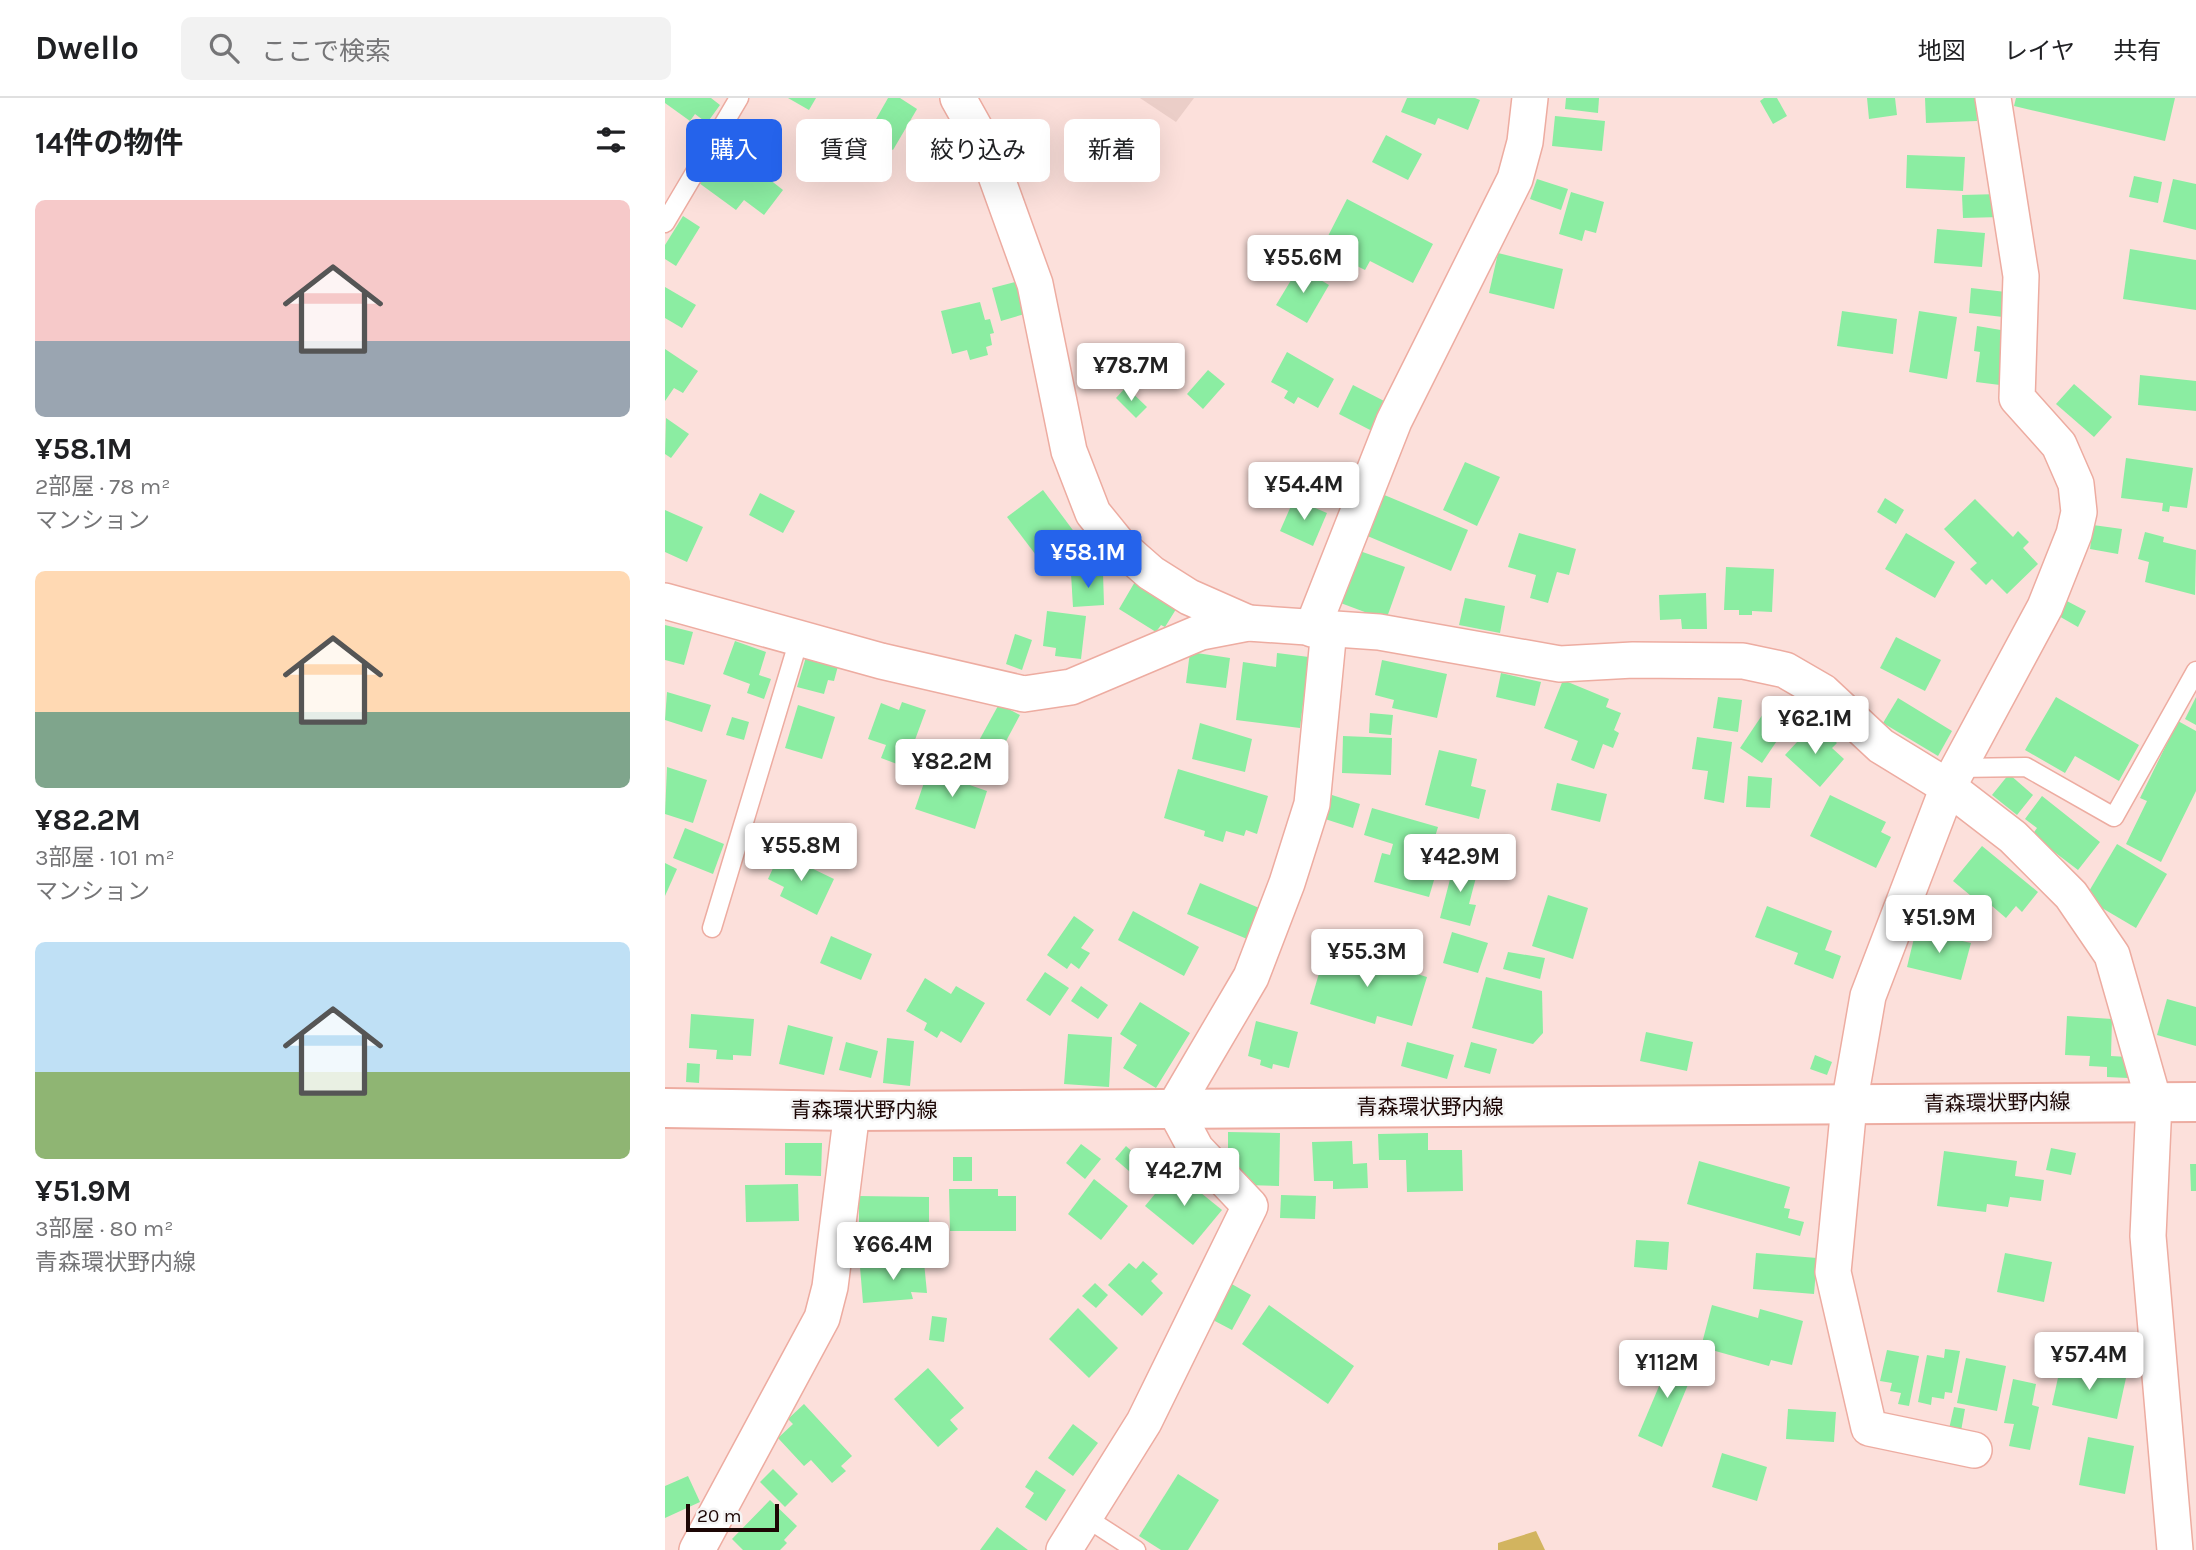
<!DOCTYPE html>
<html lang="ja">
<meta charset="utf-8">
<style>
body{margin:0;font-family:Karla,"Noto Sans JP",sans-serif;background:#f2f2f2;color:#202124;height:100vh;display:flex;flex-direction:column;font-size:26px;white-space:nowrap}
*{box-sizing:border-box;margin:0}
p{font-size:23px;color:#757577}
.icon{flex:none;width:38px;height:38px;fill:none;stroke:currentColor;stroke-width:2;stroke-linecap:round;stroke-linejoin:round}
.map{position:relative;flex:1;overflow:hidden}
.details{display:flex;flex-direction:column;background:#fff;width:665px}
.details>*{flex:none}
.hud{position:absolute;left:21px;top:21px;width:665px;height:63px;display:flex;gap:14px}
.scale{position:absolute;left:21px;bottom:18px;width:93px;box-sizing:border-box;padding-left:7px;border:4px solid #1d0705;border-top:0;font-size:19px;line-height:24px;white-space:nowrap;color:#1d0705;-webkit-text-stroke:5px #f5f5f5;paint-order:stroke}
.price{position:absolute;translate:-50% -60px;padding:0 16px;border-radius:7px;background:#fff;color:#222;font-size:23px;line-height:46px;filter:drop-shadow(0 2px 4px #0008)}
.price::after{content:'';position:absolute;left:50%;top:42px;width:21px;height:16px;margin-left:-10px;background:inherit;clip-path:polygon(0 0,100% 0,50% 100%)}
.price.selected{background:#2563eb;color:#fff}
ul{padding:0;list-style:none}
li{display:grid;align-content:center;gap:14px;height:371px;padding:0 35px}
li span{display:grid;place-items:center;height:217px;border-radius:10px;color:#555}
li>.icon{margin-inline-start:auto}
span .icon{width:126px;height:126px;fill:#fffc;stroke-width:1}
li b{font-size:30px}
h2{display:flex;justify-content:space-between;align-items:center;height:84px;padding:0 35px;font-size:30px}
.chip{padding:0 24px;border-radius:10px;background:#fff;box-shadow:0 7px 28px #0002;font-size:24px;line-height:63px}
.chip.selected{background:#2563eb;color:#fff}
header{display:flex;align-items:center;gap:42px;box-sizing:border-box;height:98px;padding:0 35px;background:#fff;border-bottom:2px solid #e0e0e0}
header strong{font-size:33px}
nav{display:flex;gap:38px;margin-inline-start:auto;font-size:24px}
.search{width:490px;height:63px;background:#f2f2f2;display:flex;align-items:center;gap:18px;box-sizing:border-box;padding:0 24px;border-radius:10px;color:#757577;font-size:26px}
main{display:flex;flex:1;min-height:0}
.map>svg:first-child{display:block}
.built{fill:#ebcec8}
.green{fill:#d2b45f}
.building{fill:#8beda2}
.lines{fill:none;stroke-linecap:round;stroke-linejoin:round}
.service-casing{stroke:#edaca1;stroke-width:21}
.minor-casing{stroke:#edaca1;stroke-width:38}
.primary-casing{stroke:#edaca1;stroke-width:42}
.service{stroke:#fff;stroke-width:18}
.minor{stroke:#fff;stroke-width:35}
.primary{stroke:#fff;stroke-width:38}
.labels{text-anchor:middle;stroke-width:5;stroke-linejoin:round;paint-order:stroke}
.street-label{font-size:21px;fill:#1d0705;stroke:#f5f5f5}
</style>
<header>
<strong>Dwello</strong>
<div class="search"><svg class="icon" aria-label="search" viewBox="0 0 24 24"><circle cx="10" cy="10" r="6"/><path d="M15 15l6 6"/></svg>ここで検索</div>
<nav><a>地図</a><a>レイヤ</a><a>共有</a></nav>
</header>
<main>
<section class="details">
<h2>14件の物件<svg class="icon" aria-label="filters" viewBox="0 0 24 24"><path d="M4 7h16M4 17h16"/><circle cx="9" cy="7" r="2"/><circle cx="15" cy="17" r="2"/></svg></h2>
<ul>
<li><span style="background:linear-gradient(#f6c9c9 65%,#9aa5b1 0)"><svg class="icon" aria-label="home" viewBox="0 0 24 24"><path d="M3 11l9-7 9 7M6 9v11h12V9"/></svg></span><div><b>¥58.1M</b><p>2部屋 · 78 m²</p><p>マンション</p></div></li>
<li><span style="background:linear-gradient(#ffd9b3 65%,#7fa58c 0)"><svg class="icon" aria-label="home" viewBox="0 0 24 24"><path d="M3 11l9-7 9 7M6 9v11h12V9"/></svg></span><div><b>¥82.2M</b><p>3部屋 · 101 m²</p><p>マンション</p></div></li>
<li><span style="background:linear-gradient(#bfe0f5 60%,#8fb573 0)"><svg class="icon" aria-label="home" viewBox="0 0 24 24"><path d="M3 11l9-7 9 7M6 9v11h12V9"/></svg></span><div><b>¥51.9M</b><p>3部屋 · 80 m²</p><p>青森環状野内線</p></div></li>
</ul>
</section>
<div class="map">
<svg width="1531" height="1452" viewBox="0 0 1531 1452">
<rect width="100%" height="100%" fill="#fce0db"/>
<polygon class="built" points="475,0 529,0 511,24"/>
<polygon class="green" points="871,1433 880,1452 833,1452 833,1445"/>
<g class="building">
<polygon points="0,0 46,0 55,7 42,25 30,16 25,23 0,5"/>
<polygon points="123,0 151,0 144,12"/>
<polygon points="223,0 235,0 252,11 228,52 202,37"/>
<polygon points="742,0 810,0 815,2 803,32 773,20 770,27 736,14"/>
<polygon points="901,0 934,0 933,15 900,11"/>
<polygon points="1099,0 1112,0 1122,18 1108,26 1095,3"/>
<polygon points="1202,0 1230,0 1232,17 1204,21"/>
<polygon points="1260,0 1311,0 1312,23 1261,25"/>
<polygon points="1351,0 1510,0 1500,43 1349,8"/>
<polygon points="890,18 940,23 937,53 887,48"/>
<polygon points="721,37 757,56 743,82 707,64"/>
<polygon points="65,44 89,62 86,67 118,92 99,117 79,102 71,112 34,85"/>
<polygon points="1242,57 1300,59 1298,93 1241,90"/>
<polygon points="1469,78 1497,84 1493,105 1464,99"/>
<polygon points="872,81 903,91 896,112 865,101"/>
<polygon points="1508,81 1531,86 1531,132 1498,124"/>
<polygon points="906,94 939,104 931,135 920,132 917,143 894,136"/>
<polygon points="1335,96 1336,119 1298,120 1297,97"/>
<polygon points="682,101 768,146 748,185 705,163 700,172 684,164 689,154 662,140"/>
<polygon points="18,118 35,129 11,168 0,161 0,147"/>
<polygon points="1272,131 1320,135 1317,169 1269,165"/>
<polygon points="1465,151 1531,162 1531,212 1458,201"/>
<polygon points="833,155 898,171 889,211 824,195"/>
<polygon points="634,169 664,187 642,225 611,207"/>
<polygon points="354,183 363,215 336,223 327,190"/>
<polygon points="0,189 31,207 17,230 0,220"/>
<polygon points="1306,190 1341,194 1338,219 1304,215"/>
<polygon points="315,204 320,222 325,221 329,235 325,236 327,247 321,249 323,257 305,262 302,252 287,256 276,213"/>
<polygon points="1177,213 1232,221 1228,256 1172,248"/>
<polygon points="1254,213 1292,219 1282,281 1244,274"/>
<polygon points="1312,228 1342,233 1335,287 1311,284 1315,254 1309,253"/>
<polygon points="0,251 33,273 18,295 9,290 0,303"/>
<polygon points="622,254 669,281 653,310 633,299 629,306 619,300 623,293 606,284"/>
<polygon points="543,272 560,286 538,311 522,296"/>
<polygon points="1475,277 1531,283 1531,313 1473,307"/>
<polygon points="1409,286 1447,319 1429,339 1391,306"/>
<polygon points="688,287 725,306 711,335 674,316"/>
<polygon points="461,289 482,309 471,320 451,300"/>
<polygon points="1,320 24,336 6,360 0,356"/>
<polygon points="1461,360 1528,370 1522,410 1505,408 1504,414 1497,413 1498,405 1456,400"/>
<polygon points="800,364 835,379 812,428 778,412"/>
<polygon points="378,392 416,443 380,469 342,419"/>
<polygon points="95,395 130,413 118,435 84,417"/>
<polygon points="717,396 803,432 786,473 700,437"/>
<polygon points="1220,400 1239,412 1231,426 1212,414"/>
<polygon points="629,401 662,415 648,448 615,433"/>
<polygon points="1310,401 1348,439 1353,433 1364,444 1358,450 1373,466 1342,496 1327,481 1321,487 1305,471 1312,465 1279,431"/>
<polygon points="0,412 38,429 22,464 0,454"/>
<polygon points="1428,427 1457,431 1453,456 1425,451"/>
<polygon points="1480,434 1499,439 1498,444 1531,452 1530,497 1480,484 1484,464 1473,461"/>
<polygon points="854,435 911,451 904,477 892,474 883,505 865,500 871,477 843,469"/>
<polygon points="1241,435 1290,464 1270,500 1220,471"/>
<polygon points="692,452 740,469 721,522 673,504"/>
<polygon points="1061,469 1109,471 1107,514 1087,513 1087,517 1074,517 1074,512 1059,512"/>
<polygon points="438,475 439,507 408,509 406,476"/>
<polygon points="471,482 513,508 500,529 496,527 491,534 454,511"/>
<polygon points="1041,495 1042,531 1017,531 1016,521 995,522 994,497"/>
<polygon points="800,500 840,508 835,535 794,527"/>
<polygon points="1400,502 1421,513 1413,529 1392,517"/>
<polygon points="382,513 421,518 416,561 390,558 391,550 378,548"/>
<polygon points="0,527 28,534 19,567 0,562"/>
<polygon points="350,536 367,542 357,572 341,566"/>
<polygon points="1231,539 1276,562 1260,593 1215,570"/>
<polygon points="70,543 101,554 94,577 106,581 99,601 82,595 85,586 58,576"/>
<polygon points="525,554 565,560 561,590 521,585"/>
<polygon points="612,555 644,559 635,630 571,622 578,564 611,569"/>
<polygon points="141,559 173,568 169,583 163,582 159,596 132,589"/>
<polygon points="717,562 782,576 772,620 727,610 729,602 710,597"/>
<polygon points="836,575 876,584 870,608 831,599"/>
<polygon points="898,582 944,601 941,609 956,615 949,632 954,635 948,650 938,646 929,671 906,662 913,643 879,630"/>
<polygon points="2,594 46,607 37,634 0,622"/>
<polygon points="1110,598 1132,613 1097,665 1075,650"/>
<polygon points="1053,599 1077,602 1073,634 1048,630"/>
<polygon points="1391,599 1474,647 1454,683 1410,658 1400,675 1360,652"/>
<polygon points="1531,599 1531,627 1520,621"/>
<polygon points="1233,600 1287,633 1273,658 1218,625"/>
<polygon points="237,604 261,612 240,669 216,660 221,647 203,641 216,605 234,612"/>
<polygon points="334,606 355,617 332,660 311,648"/>
<polygon points="133,607 170,619 157,661 120,650"/>
<polygon points="705,615 728,617 726,637 704,635"/>
<polygon points="67,619 84,624 79,642 61,637"/>
<polygon points="1513,623 1531,633 1531,693 1496,764 1461,746 1482,703 1475,700"/>
<polygon points="535,625 587,641 580,674 527,661"/>
<polygon points="1145,630 1157,641 1162,636 1172,645 1167,650 1179,661 1155,689 1120,657"/>
<polygon points="678,638 727,640 726,677 677,675"/>
<polygon points="1032,639 1067,644 1059,705 1039,701 1043,673 1027,671"/>
<polygon points="774,652 812,661 806,688 821,692 814,721 760,707"/>
<polygon points="2,669 42,682 28,725 0,716"/>
<polygon points="288,669 299,673 296,684 322,693 310,731 250,711 263,673 284,680"/>
<polygon points="513,671 603,698 592,736 581,732 579,738 561,733 558,744 539,738 540,733 499,720"/>
<polygon points="1344,676 1368,697 1352,717 1327,697"/>
<polygon points="1083,678 1107,680 1105,710 1081,709"/>
<polygon points="892,685 942,696 935,724 886,712"/>
<polygon points="667,697 695,706 688,730 660,721"/>
<polygon points="1165,697 1221,724 1216,734 1226,739 1211,770 1145,738"/>
<polygon points="1377,698 1435,744 1413,772 1367,737 1372,730 1360,721"/>
<polygon points="707,710 773,729 766,752 777,755 764,799 709,784 717,755 725,757 728,746 699,737"/>
<polygon points="20,730 59,746 48,776 8,760"/>
<polygon points="1452,746 1502,776 1471,830 1420,800"/>
<polygon points="1317,748 1373,794 1357,814 1351,808 1341,820 1320,802 1317,807 1288,783"/>
<polygon points="115,755 169,781 152,817 115,798 119,789 103,781"/>
<polygon points="790,762 814,768 804,806 811,807 805,828 775,820"/>
<polygon points="0,765 12,771 0,798"/>
<polygon points="535,785 599,812 587,843 522,816"/>
<polygon points="883,797 923,810 908,861 867,848"/>
<polygon points="1102,808 1167,833 1160,852 1176,858 1168,881 1129,866 1133,855 1090,839"/>
<polygon points="468,813 534,849 519,878 453,842"/>
<polygon points="409,818 429,832 416,850 425,855 414,871 406,865 402,871 382,857"/>
<polygon points="1251,832 1306,845 1296,882 1242,869"/>
<polygon points="787,834 823,845 813,875 778,865"/>
<polygon points="166,838 207,856 196,882 155,865"/>
<polygon points="662,848 762,879 747,928 712,918 710,926 645,906"/>
<polygon points="843,854 880,860 875,881 838,871"/>
<polygon points="380,874 404,890 385,918 361,902"/>
<polygon points="821,879 877,893 878,935 868,946 807,930"/>
<polygon points="260,880 286,896 291,888 320,905 296,945 276,933 272,940 259,932 262,925 241,913"/>
<polygon points="416,888 443,907 433,921 406,903"/>
<polygon points="1502,901 1531,909 1531,948 1492,937"/>
<polygon points="475,904 525,935 491,990 458,970 472,947 455,936"/>
<polygon points="26,916 89,921 86,958 68,957 68,962 51,961 52,952 24,950"/>
<polygon points="1402,918 1447,921 1446,958 1463,959 1463,980 1442,979 1442,969 1424,968 1425,958 1400,957"/>
<polygon points="591,923 633,934 624,970 608,966 607,971 595,967 596,962 583,958"/>
<polygon points="123,927 168,939 159,977 114,966"/>
<polygon points="981,934 1028,944 1022,973 975,963"/>
<polygon points="403,936 447,939 444,989 399,986"/>
<polygon points="222,940 249,943 245,988 218,985"/>
<polygon points="181,944 213,953 206,980 174,972"/>
<polygon points="742,944 789,957 782,981 736,968"/>
<polygon points="806,944 832,951 825,976 799,969"/>
<polygon points="1150,957 1167,964 1162,977 1145,971"/>
<polygon points="22,965 35,966 34,985 21,984"/>
<polygon points="563,1034 615,1035 614,1088 581,1087 563,1069"/>
<polygon points="763,1035 763,1052 797,1052 798,1093 742,1094 741,1062 714,1062 713,1036"/>
<polygon points="687,1043 688,1066 702,1065 703,1090 668,1091 668,1083 649,1083 647,1044"/>
<polygon points="120,1045 157,1045 156,1078 120,1077"/>
<polygon points="416,1046 436,1061 420,1081 401,1065"/>
<polygon points="461,1048 482,1067 471,1079 450,1061"/>
<polygon points="1386,1050 1411,1055 1406,1077 1381,1072"/>
<polygon points="1279,1053 1352,1063 1350,1078 1379,1082 1376,1103 1345,1099 1343,1109 1322,1106 1321,1114 1272,1108"/>
<rect x="288" y="1059" width="19" height="24"/>
<polygon points="1034,1063 1125,1089 1119,1110 1125,1111 1123,1120 1139,1124 1135,1138 1022,1106"/>
<polygon points="1525,1066 1531,1066 1531,1093 1526,1093"/>
<polygon points="509,1073 557,1112 528,1147 480,1108"/>
<polygon points="429,1081 463,1108 436,1142 403,1116"/>
<polygon points="133,1086 134,1123 81,1124 80,1087"/>
<polygon points="284,1091 333,1091 333,1098 351,1098 351,1133 285,1133"/>
<polygon points="616,1097 651,1098 650,1121 615,1120"/>
<polygon points="194,1098 264,1099 264,1132 194,1132"/>
<polygon points="971,1142 1004,1144 1002,1172 969,1169"/>
<polygon points="1091,1155 1152,1160 1149,1196 1088,1191"/>
<polygon points="1340,1155 1387,1164 1379,1204 1332,1194"/>
<polygon points="478,1163 493,1176 486,1183 498,1195 477,1218 443,1187 464,1165 471,1171"/>
<polygon points="259,1164 262,1195 246,1194 248,1201 198,1205 195,1169"/>
<polygon points="430,1185 443,1197 431,1210 417,1198"/>
<polygon points="565,1185 586,1197 567,1232 546,1221"/>
<polygon points="604,1207 689,1268 663,1306 577,1246"/>
<polygon points="1047,1207 1093,1220 1095,1211 1138,1223 1127,1267 1106,1262 1104,1268 1036,1249"/>
<polygon points="413,1210 453,1250 424,1280 384,1241"/>
<polygon points="267,1218 282,1220 279,1244 264,1242"/>
<polygon points="1280,1251 1295,1253 1287,1295 1280,1294 1279,1301 1267,1299 1266,1307 1253,1304 1262,1257 1279,1260"/>
<polygon points="1222,1252 1254,1258 1244,1308 1233,1306 1236,1295 1225,1293 1227,1285 1215,1283"/>
<polygon points="1008,1255 1032,1265 997,1349 973,1338"/>
<polygon points="1301,1260 1341,1268 1332,1313 1292,1305"/>
<polygon points="1396,1266 1461,1280 1452,1321 1387,1307"/>
<polygon points="263,1270 299,1310 285,1322 293,1331 273,1349 229,1301"/>
<polygon points="1348,1281 1371,1286 1367,1307 1374,1309 1365,1352 1344,1348 1349,1326 1339,1325"/>
<polygon points="139,1306 187,1358 176,1368 181,1373 167,1385 146,1362 139,1368 113,1340 128,1326 123,1321"/>
<polygon points="1289,1309 1300,1311 1296,1333 1284,1331"/>
<polygon points="1123,1311 1171,1314 1169,1344 1121,1341"/>
<polygon points="408,1326 433,1345 408,1378 383,1360"/>
<polygon points="1423,1339 1469,1348 1460,1396 1414,1387"/>
<polygon points="1057,1355 1102,1369 1092,1403 1047,1389"/>
<polygon points="108,1371 133,1396 120,1409 95,1384"/>
<polygon points="371,1372 401,1392 381,1423 360,1409 369,1395 360,1389"/>
<polygon points="513,1376 554,1402 523,1452 496,1452 474,1438"/>
<polygon points="23,1378 35,1404 0,1420 0,1388"/>
<polygon points="105,1402 132,1428 119,1442 122,1445 115,1452 78,1452 67,1441"/>
<polygon points="332,1429 363,1452 315,1452"/>
</g>
<g class="lines">
<g class="service-casing">
<g id="service">
<polyline points="0,125 74,0"/>
<polyline points="1293,670 1361,669 1449,719 1531,573"/>
<polyline points="47,830 135,538"/>
<polyline points="420,1419 471,1452"/>
</g>
</g>
<g class="minor-casing">
<g id="minor">
<polyline points="293,0 321,50 370,186 404,353 428,415 454,447 486,475 524,499 583,525"/>
<polyline points="0,503 216,563 359,596 406,589 536,534 583,525 714,534 895,566 968,562 1078,563 1120,572 1158,594 1216,648 1283,689 1348,739 1406,797 1447,857 1489,1004 1483,1138 1510,1452"/>
<polyline points="647,531 729,323 850,81 860,44 865,0"/>
<polyline points="1309,1352 1204,1330 1168,1174 1184,1007 1203,898 1283,689 1380,509 1409,436 1414,414 1411,386 1394,347 1352,300 1356,178 1328,0"/>
<polyline points="32,1452 157,1220 165,1189 187,1013"/>
<polyline points="399,1452 479,1324 585,1108 531,1051 509,1010 586,879 622,785 647,706 664,531"/>
</g>
</g>
<g class="primary-casing">
<polyline id="primary" points="0,1010 187,1013 1531,1004"/>
</g>
<use href="#service" class="service"/>
<use href="#minor" class="minor"/>
<use href="#primary" class="primary"/>
</g>
<g class="labels">
<g class="street-label">
<text transform="translate(1332 1005) rotate(-1)" y="7">青森環状野内線</text>
<text x="765" y="1016">青森環状野内線</text>
<text x="199" y="1019">青森環状野内線</text>
</g>
</g>
</svg>
<div class="scale">20 m</div>
<b class="price" style="left:638px;top:197px">¥55.6M</b>
<b class="price" style="left:466px;top:305px">¥78.7M</b>
<b class="price" style="left:639px;top:424px">¥54.4M</b>
<b class="price selected" style="left:423px;top:492px">¥58.1M</b>
<b class="price" style="left:1150px;top:658px">¥62.1M</b>
<b class="price" style="left:287px;top:701px">¥82.2M</b>
<b class="price" style="left:136px;top:785px">¥55.8M</b>
<b class="price" style="left:795px;top:796px">¥42.9M</b>
<b class="price" style="left:1274px;top:857px">¥51.9M</b>
<b class="price" style="left:702px;top:891px">¥55.3M</b>
<b class="price" style="left:519px;top:1110px">¥42.7M</b>
<b class="price" style="left:228px;top:1184px">¥66.4M</b>
<b class="price" style="left:1424px;top:1294px">¥57.4M</b>
<b class="price" style="left:1002px;top:1302px">¥112M</b>
<div class="hud">
<a class="chip selected">購入</a>
<a class="chip">賃貸</a>
<a class="chip">絞り込み</a>
<a class="chip">新着</a>
</div>
</div>
</main>
